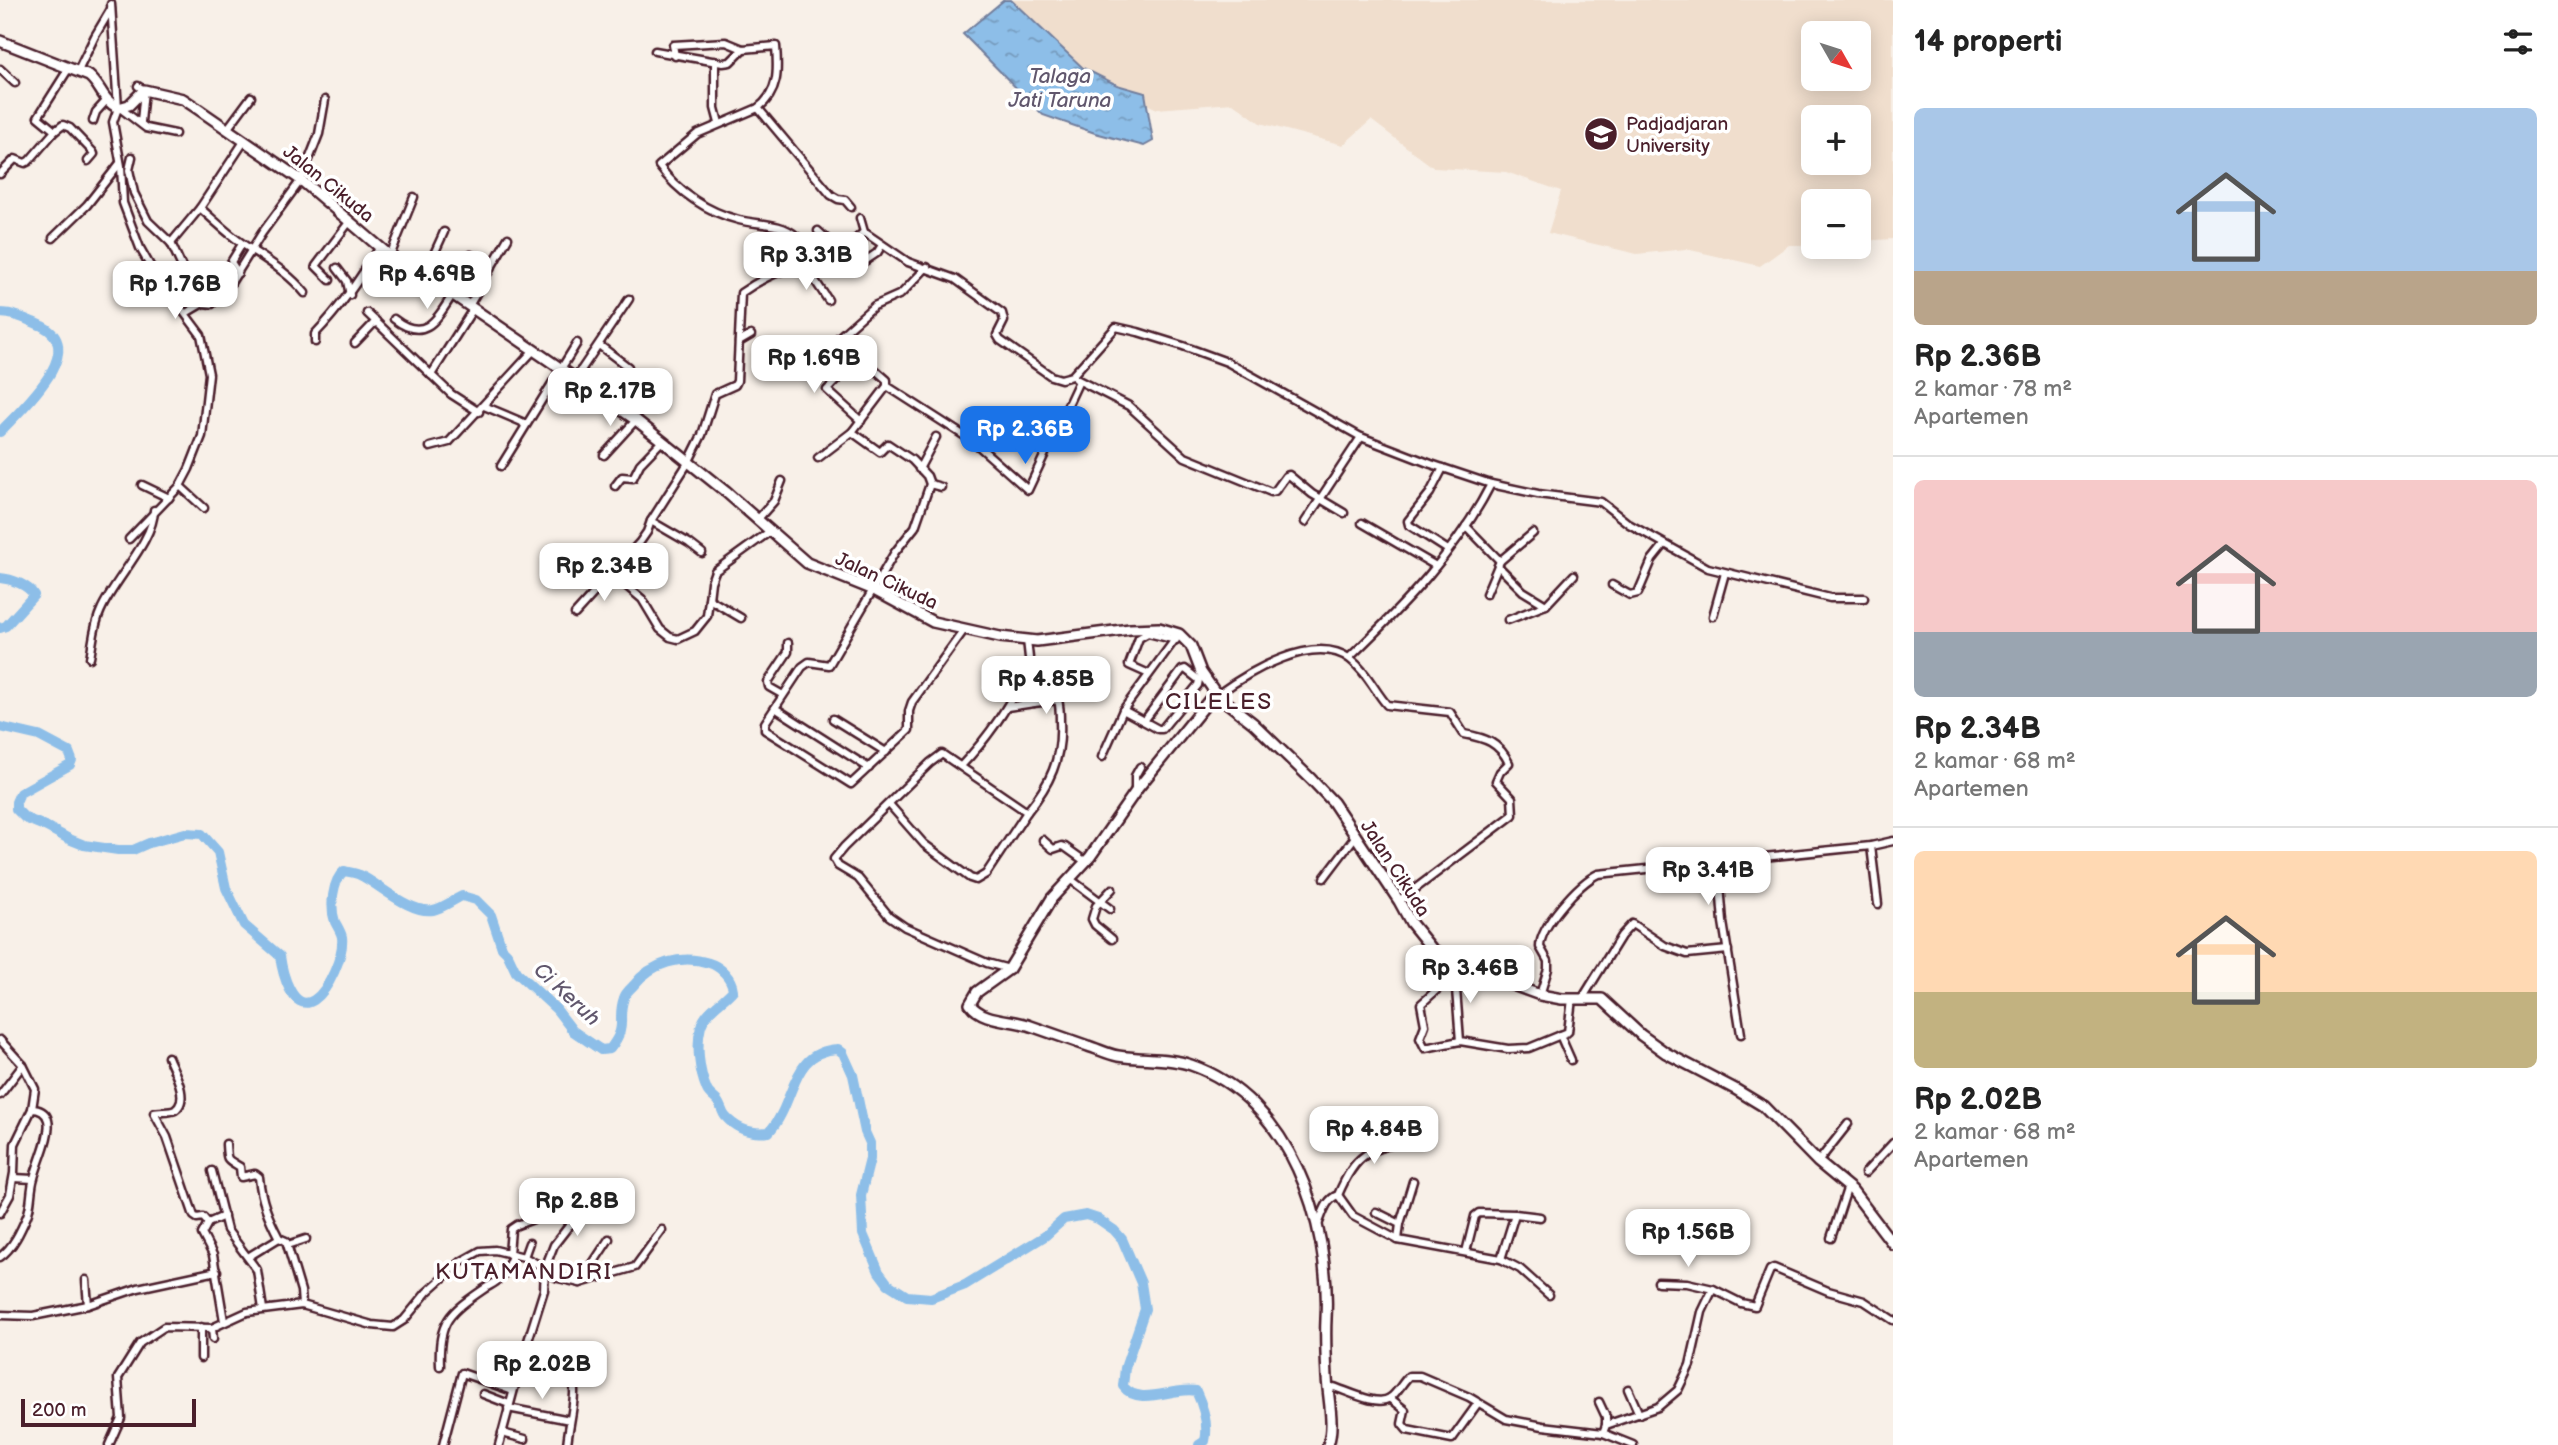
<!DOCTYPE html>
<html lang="id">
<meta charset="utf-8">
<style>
body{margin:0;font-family:"Balsamiq Sans",sans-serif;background:#f2f2f2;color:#222;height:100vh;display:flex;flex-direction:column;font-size:26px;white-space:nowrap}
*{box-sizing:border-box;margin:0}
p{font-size:23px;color:#767676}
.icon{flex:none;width:38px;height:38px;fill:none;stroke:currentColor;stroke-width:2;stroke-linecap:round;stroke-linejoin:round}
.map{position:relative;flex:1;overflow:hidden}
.panel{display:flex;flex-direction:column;background:#fff;width:665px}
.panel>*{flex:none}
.needle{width:46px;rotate:129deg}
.fabs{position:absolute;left:1801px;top:21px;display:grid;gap:14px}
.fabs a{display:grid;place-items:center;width:70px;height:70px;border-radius:10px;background:#fff;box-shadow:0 4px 18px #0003;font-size:35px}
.scale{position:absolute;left:21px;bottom:18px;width:175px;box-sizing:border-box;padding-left:7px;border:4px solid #4a1f2b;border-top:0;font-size:19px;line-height:24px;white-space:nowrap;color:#4a1f2b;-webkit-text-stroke:5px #fff;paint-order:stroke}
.price{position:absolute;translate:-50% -60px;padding:0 16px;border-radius:14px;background:#fff;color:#222;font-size:23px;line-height:46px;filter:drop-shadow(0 2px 4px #0008)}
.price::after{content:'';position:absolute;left:50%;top:42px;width:21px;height:16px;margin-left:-10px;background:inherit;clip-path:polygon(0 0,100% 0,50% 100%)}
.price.on{background:#1a73e8;color:#fff}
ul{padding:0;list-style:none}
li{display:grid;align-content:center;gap:14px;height:371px;padding:0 21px}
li+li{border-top:2px solid #e0e0e0}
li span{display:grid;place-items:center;height:217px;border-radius:10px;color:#555}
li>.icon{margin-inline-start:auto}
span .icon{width:126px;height:126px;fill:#fffc;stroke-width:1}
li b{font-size:30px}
h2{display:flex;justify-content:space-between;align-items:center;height:84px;padding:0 21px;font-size:30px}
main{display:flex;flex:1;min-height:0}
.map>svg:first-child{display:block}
.built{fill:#f0decd;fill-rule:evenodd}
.water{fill:url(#water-ripples);stroke:#727e9c;stroke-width:2}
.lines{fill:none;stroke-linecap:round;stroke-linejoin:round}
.river{stroke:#8dbee8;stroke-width:10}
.street-casing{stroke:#4a1f2b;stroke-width:11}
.secondary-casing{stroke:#4a1f2b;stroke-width:14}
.street{stroke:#fff;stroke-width:6}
.secondary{stroke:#fff;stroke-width:9}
.labels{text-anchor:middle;stroke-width:7;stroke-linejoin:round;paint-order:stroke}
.poi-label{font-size:19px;fill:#4a1f2b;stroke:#fff;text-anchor:start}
.street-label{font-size:19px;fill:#4a1f2b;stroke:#fff}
.water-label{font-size:21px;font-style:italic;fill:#61576d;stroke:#fff}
.quarter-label{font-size:23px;letter-spacing:2px;fill:#4a1f2b;stroke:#fff}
</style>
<main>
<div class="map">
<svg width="1893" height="1445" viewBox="0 0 1893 1445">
<defs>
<pattern id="water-ripples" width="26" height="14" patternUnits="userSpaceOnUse" patternTransform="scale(1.75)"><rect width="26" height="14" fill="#8dbee8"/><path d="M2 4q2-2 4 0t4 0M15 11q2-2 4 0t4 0" fill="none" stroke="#759abc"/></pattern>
</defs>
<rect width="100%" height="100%" fill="#f8f0e8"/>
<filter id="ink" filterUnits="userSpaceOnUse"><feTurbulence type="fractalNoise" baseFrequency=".0143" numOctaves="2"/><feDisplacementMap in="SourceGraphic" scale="14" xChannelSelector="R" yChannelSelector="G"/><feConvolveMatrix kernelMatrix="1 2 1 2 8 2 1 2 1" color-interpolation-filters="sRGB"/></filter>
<g filter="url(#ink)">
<path class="built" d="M1003,0H1893V239L1859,241L1858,201H1813V245H1789L1760,266L1686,249L1637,254L1548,233L1561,191L1506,172L1434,168L1371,120L1343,145L1260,123L1233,103L1157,109L1075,69ZM1813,33H1858V79H1813ZM1813,117H1858V163H1813Z"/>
<polygon class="water" points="1004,0 1011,0 1083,68 1117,85 1145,93 1153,141 1144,146 1095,133 1043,115 963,34"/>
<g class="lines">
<g class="river">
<path d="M0,313C15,313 28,320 42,326C90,350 19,411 0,432"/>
<path d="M0,578C12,579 28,585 34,595L6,626L0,628"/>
<path d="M0,727L39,736L69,752L72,760L70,765L20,793L16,802V809L25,818L47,827L69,839L84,845L118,850H133L149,843L185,833L202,834L218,852L226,888L244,925L280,956C282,971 292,1014 314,1000C329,990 344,955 342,937C341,932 337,926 335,922C330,907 332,881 344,871C349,872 356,873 360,875C379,884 410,914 433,910C443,908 453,900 462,896L476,900L491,915L502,948L507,953L516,972L556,1009L573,1031L601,1050L610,1049C629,1025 616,1020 624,998C625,993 631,988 634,985C651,963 682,954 709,963C720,966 732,978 733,990C723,1002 706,1010 701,1026C696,1045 699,1072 707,1090C709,1095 715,1098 718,1102C721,1106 722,1112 725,1116C737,1130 753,1134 769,1132C796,1104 789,1051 838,1049L843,1053L853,1075L865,1132L870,1143V1159L861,1195L863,1234L879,1272L888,1284L907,1296L931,1298L965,1285L1045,1236L1064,1219L1086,1215L1098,1219L1114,1230L1122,1239L1141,1283L1145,1309L1125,1368L1123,1386C1139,1408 1174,1386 1196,1391C1203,1406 1209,1424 1205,1441L1199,1445"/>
</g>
<g class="street-casing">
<g id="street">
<polyline points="111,4 118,108 113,122 121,166 123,203 140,248 153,271 201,335 209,374 202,436 189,469 180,486 129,539"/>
<polyline points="655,51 723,63 730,62 743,49"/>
<path d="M675,56L673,45L726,42L743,49L776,46C778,71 779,92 758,108L697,134L659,166C678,192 707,212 739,220C757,225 781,222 796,236C805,245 803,256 802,267"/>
<polyline points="715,61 715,108 719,123"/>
<polyline points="69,68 38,117 55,131 63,125 70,128 93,152 94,154 88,161"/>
<polyline points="0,69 15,83"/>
<polyline points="78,71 95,36 111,9"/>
<polyline points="138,86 144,90 141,122"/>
<polyline points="120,108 146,128 175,134"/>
<polyline points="758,108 831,195 838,199 845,200 851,207"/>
<polyline points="93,121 96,112 106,101"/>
<polyline points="228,128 251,97"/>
<path d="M245,140L200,208C214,220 228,234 243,244C266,260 288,272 305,293"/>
<polyline points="132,157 129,170 134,193 148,221 171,243 192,289 185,303 180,306"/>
<polyline points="0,174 15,159 25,163 29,161 55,131"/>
<polyline points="860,218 864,232 908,262 955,279 1002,313 1004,321 997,335 1000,340 1051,376 1061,379 1072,376 1116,327 1138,332 1183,346 1227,362 1361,437 1431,464 1491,484 1538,494 1601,502 1629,524 1708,568 1830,598 1864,598"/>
<polyline points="818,231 841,252"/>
<polyline points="53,238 87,205 120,163"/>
<polyline points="171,243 200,208"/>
<polyline points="390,256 414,197"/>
<polyline points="859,265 877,253 882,245"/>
<polyline points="337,268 347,281 350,295"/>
<polyline points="808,270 828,300"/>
<polyline points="238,273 231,262 242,244"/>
<polyline points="424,276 444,232"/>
<polyline points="330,280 316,266 350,221"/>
<polyline points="223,287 229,286 262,233 301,180 319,134 325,100"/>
<polyline points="446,290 453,277 462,275 471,255"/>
<polyline points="469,306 508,238"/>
<polyline points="186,313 203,303 212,304"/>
<polyline points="367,313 451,394 479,412"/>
<path d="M394,319C425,343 437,319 453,294"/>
<polyline points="841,336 857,354 851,365 827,390 861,421"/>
<path d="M315,342V334C341,307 360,278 380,247"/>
<polyline points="739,342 751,335"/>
<polyline points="355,343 376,321"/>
<polyline points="599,345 628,367"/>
<polyline points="821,353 874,306 901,294 927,267"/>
<polyline points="857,354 887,380 887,386 974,442 1028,490 1079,381"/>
<polyline points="580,371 606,389"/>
<polyline points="431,375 473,309"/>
<polyline points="575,379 629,299"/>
<polyline points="1076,379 1129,406 1185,457 1271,492 1275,491 1286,476 1289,475 1312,494 1344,513"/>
<polyline points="887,386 852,432 880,452 888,444 912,460 927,476 930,484 915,527 895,552 829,665 809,662 802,667 765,723 765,730 851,784 909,730 909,711 912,702 964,630"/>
<polyline points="484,406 522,422 525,426"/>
<polyline points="430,447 449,442 533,351"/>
<polyline points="604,455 636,420"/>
<polyline points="818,458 852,432"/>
<polyline points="501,466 577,343"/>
<polyline points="1443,468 1430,493 1408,521 1409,525 1448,550"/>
<polyline points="919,469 936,437"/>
<polyline points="930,484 941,487"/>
<polyline points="142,485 169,498"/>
<polyline points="180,486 204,508"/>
<polyline points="615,486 622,477 633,478 640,464 662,441"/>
<polyline points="757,520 774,501 782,481"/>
<polyline points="1305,522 1361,437"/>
<polyline points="1362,523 1436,566"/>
<polyline points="1466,526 1500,561"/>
<path d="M702,553L689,543L651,521L688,463L702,435L715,394L735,385L737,381L741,293C755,283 778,270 795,267C801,267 805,271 811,270C827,266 851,243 864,232"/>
<polyline points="558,566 568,561 604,567 642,599 660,629 670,637 678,639 695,631 707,616 711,582 715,571 769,532"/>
<polyline points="1498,566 1523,591 1546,605"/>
<polyline points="1612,585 1630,595 1638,593 1652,560 1664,545"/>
<polyline points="1486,594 1500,561 1533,533"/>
<polyline points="709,599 741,618"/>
<polyline points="575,614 640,542 647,532 651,521"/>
<polyline points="1713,616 1725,573"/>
<polyline points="1508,620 1546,605 1574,575"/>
<path d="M90,658C93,642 94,624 101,610C114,580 154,540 154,510"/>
<path d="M1349,658C1403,606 1457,551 1491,484"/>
<polyline points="1149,674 1129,665 1139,638 1148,633 1176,640"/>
<polyline points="783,695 769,687 768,682 788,652 788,643"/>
<path d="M1217,695C1247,673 1314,632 1350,659C1367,672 1374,690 1387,705L1450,712L1464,734C1485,738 1499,742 1509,763L1500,772L1496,781L1512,798L1513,815L1399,901"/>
<polyline points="1007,707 1034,703"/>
<polyline points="775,708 869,768"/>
<polyline points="1123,710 1158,729 1162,729 1198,685 1199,680 1185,669 1182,670 1144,721"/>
<polyline points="833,719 886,752"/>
<polyline points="1102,757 1123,710 1179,634"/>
<path d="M961,766C990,736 1012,703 1029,664"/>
<polyline points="1135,791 1135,776 1140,767"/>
<polyline points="889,804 924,844 970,878 976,880 986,874 1027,812 942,754 930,763 844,847 834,859 838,866 858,878 889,916 905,927 987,963 1009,969"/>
<path d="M1027,812C1050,784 1062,759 1060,722C1060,715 1060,707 1058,700L1034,703L1027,640"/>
<polyline points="1043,840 1053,849 1062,846 1065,847 1086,862"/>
<polyline points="1871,846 1878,904"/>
<polyline points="1718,860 1723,922 1741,1034"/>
<polyline points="1324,878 1355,837"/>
<polyline points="1070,879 1110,909"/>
<polyline points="1112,889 1096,906 1092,919 1095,925 1112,939"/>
<polyline points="1458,965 1451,977 1456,989 1460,1041"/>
<polyline points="1451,977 1421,1004 1425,1025 1420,1038 1425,1048 1460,1041 1508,1049 1529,1048 1568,1032 1572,999"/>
<path d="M1540,995L1548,969V961L1540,947C1540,926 1579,883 1598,874L1871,846L1893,841"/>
<polyline points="1582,999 1621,936 1632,924 1665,946 1687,954 1728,950"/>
<polyline points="1560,1035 1571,1060"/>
<polyline points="0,1040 23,1065 35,1089 32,1109 15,1144 14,1173 10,1195 0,1213"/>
<path d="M168,1057C173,1070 191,1099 175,1110C170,1113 159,1111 154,1113L167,1137L194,1216L197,1218L203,1217L208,1223"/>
<polyline points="0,1095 23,1065"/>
<path d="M226,1144C227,1162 226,1158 240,1167L241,1177L255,1174L259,1177C261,1200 268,1217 279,1238"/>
<polyline points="1818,1162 1848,1124"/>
<polyline points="212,1171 227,1230 257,1270 263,1309"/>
<polyline points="1865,1173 1893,1143"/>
<polyline points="14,1178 33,1179"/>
<polyline points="1338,1195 1353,1216 1398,1240 1501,1259 1520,1269 1549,1295"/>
<polyline points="1376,1212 1400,1224"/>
<polyline points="224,1216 208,1223 202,1234 213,1255 224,1321"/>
<path d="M1318,1225C1323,1213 1326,1199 1338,1195C1356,1153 1368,1149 1411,1140"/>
<polyline points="1831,1238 1848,1186"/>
<polyline points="1398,1240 1400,1224 1413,1181"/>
<polyline points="288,1245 306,1239"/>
<polyline points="1466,1252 1475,1216 1479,1213 1515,1214 1540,1217"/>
<polyline points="509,1254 511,1229 517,1225 541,1216"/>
<path d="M0,1257C13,1248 21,1230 27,1216C32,1204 30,1191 34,1178C37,1164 52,1134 48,1120C46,1112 39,1109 32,1109"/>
<polyline points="248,1257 279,1238 286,1241 301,1291 302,1305"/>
<polyline points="524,1257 529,1243"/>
<polyline points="1501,1259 1515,1214"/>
<polyline points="545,1272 558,1278 580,1283 635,1267 662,1230"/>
<polyline points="86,1280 88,1305"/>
<polyline points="1658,1282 1687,1283 1713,1289"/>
<polyline points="580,1283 609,1239"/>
<polyline points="0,1315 33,1316 88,1305 138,1288 217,1271"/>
<polyline points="212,1328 213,1339"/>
<polyline points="201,1358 201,1327"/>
<path d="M440,1366C438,1321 449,1313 484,1289C490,1285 498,1282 502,1276C507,1270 509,1262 512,1256"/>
<polyline points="1628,1389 1639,1414"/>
<path d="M1328,1390L1334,1387C1347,1391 1378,1407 1390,1398C1397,1393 1402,1383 1409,1376H1420L1469,1397L1506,1419L1543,1426L1603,1433L1606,1425L1658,1407L1678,1390L1690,1365L1702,1312L1713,1289L1741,1303L1755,1306L1770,1270L1774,1268L1828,1291L1864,1301L1893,1320"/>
<polyline points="483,1394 509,1404"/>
<polyline points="1390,1398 1405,1410 1402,1424 1407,1430 1452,1439 1478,1403"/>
<polyline points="1599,1402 1606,1417 1606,1425"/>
<polyline points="508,1408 570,1420"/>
<polyline points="502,1433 525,1439"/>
<polyline points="1603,1433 1633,1445"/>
<polyline points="109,1445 121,1418 118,1378 140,1343 164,1327 212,1328 247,1312 302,1305 372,1325 393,1327 404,1320 427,1292 462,1261 480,1251 495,1250 524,1257 545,1268"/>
<polyline points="443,1445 462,1373 513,1391"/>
<polyline points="499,1445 521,1363 544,1290 545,1268 554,1245 575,1218 572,1210"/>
<path d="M567,1445C569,1420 580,1390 570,1366"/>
</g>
</g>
<g class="secondary-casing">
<g id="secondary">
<path d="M0,41L89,76C102,87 101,99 118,108L129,105L144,90L183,99L198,109L301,180L390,256L446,290L636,420L726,492L807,563L874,590L933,622L1000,637L1037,641L1130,629L1159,628L1179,634L1191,646L1201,672L1217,695L1253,723L1311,779L1333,802L1399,901L1411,923L1432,949L1458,965L1540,995L1562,999H1602L1641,1035L1666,1053L1735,1089L1763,1106L1818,1162L1852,1190L1893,1244"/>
<path d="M1215,693L1138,788L1090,857L1052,898L1009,969L977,992L970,1004C982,1021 1009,1019 1028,1025C1048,1032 1068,1039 1088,1046C1098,1049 1107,1054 1118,1056C1142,1060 1168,1057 1191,1065C1290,1099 1331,1223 1326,1319C1325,1338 1326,1357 1327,1377C1328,1398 1335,1425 1328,1445"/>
</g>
</g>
<use href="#street" class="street"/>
<use href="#secondary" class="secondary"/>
</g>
</g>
<defs>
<g id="university-disc" transform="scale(1.75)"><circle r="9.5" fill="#4a1f2b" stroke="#fff"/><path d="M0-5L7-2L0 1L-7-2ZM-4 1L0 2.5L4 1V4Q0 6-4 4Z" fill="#fff"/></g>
</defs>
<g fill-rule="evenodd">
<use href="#university-disc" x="1601" y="134"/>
</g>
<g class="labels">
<g class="poi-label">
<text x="1626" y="130">Padjadjaran<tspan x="1626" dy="22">University</tspan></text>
</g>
<g class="street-label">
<text transform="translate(329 183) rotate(39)" y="7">Jalan Cikuda</text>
<text transform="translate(887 580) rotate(25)" y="7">Jalan Cikuda</text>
<text transform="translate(1396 868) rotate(57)" y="7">Jalan Cikuda</text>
</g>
<g class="water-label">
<text x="1060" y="83">Talaga<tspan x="1060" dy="24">Jati Taruna</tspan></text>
<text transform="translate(567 994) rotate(43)" y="7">Ci Keruh</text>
</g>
<g class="quarter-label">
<text x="1219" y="709">CILELES</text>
<text x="524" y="1279">KUTAMANDIRI</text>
</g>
</g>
</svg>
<div class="fabs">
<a><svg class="needle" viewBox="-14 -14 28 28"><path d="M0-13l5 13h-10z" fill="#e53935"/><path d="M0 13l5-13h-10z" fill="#767676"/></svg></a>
<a>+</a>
<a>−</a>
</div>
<div class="scale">200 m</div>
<b class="price" style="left:806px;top:292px">Rp 3.31B</b>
<b class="price" style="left:427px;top:311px">Rp 4.69B</b>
<b class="price" style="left:175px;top:321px">Rp 1.76B</b>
<b class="price" style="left:814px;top:395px">Rp 1.69B</b>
<b class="price" style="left:610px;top:428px">Rp 2.17B</b>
<b class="price on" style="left:1025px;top:466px">Rp 2.36B</b>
<b class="price" style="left:604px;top:603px">Rp 2.34B</b>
<b class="price" style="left:1046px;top:716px">Rp 4.85B</b>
<b class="price" style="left:1708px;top:907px">Rp 3.41B</b>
<b class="price" style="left:1470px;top:1005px">Rp 3.46B</b>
<b class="price" style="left:1374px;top:1166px">Rp 4.84B</b>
<b class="price" style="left:577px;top:1238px">Rp 2.8B</b>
<b class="price" style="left:1688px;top:1269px">Rp 1.56B</b>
<b class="price" style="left:542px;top:1401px">Rp 2.02B</b>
</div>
<section class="panel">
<h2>14 properti<svg class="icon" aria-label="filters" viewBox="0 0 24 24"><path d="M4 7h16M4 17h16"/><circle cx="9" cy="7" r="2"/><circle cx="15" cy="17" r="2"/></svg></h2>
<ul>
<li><span style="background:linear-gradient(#a9c7e8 75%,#b9a48a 0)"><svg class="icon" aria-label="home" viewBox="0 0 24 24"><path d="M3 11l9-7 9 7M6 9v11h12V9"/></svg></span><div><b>Rp 2.36B</b><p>2 kamar · 78 m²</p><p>Apartemen</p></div></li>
<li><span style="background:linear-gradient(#f6c9c9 70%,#9aa5b1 0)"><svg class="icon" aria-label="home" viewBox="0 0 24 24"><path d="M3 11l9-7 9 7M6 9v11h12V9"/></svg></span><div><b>Rp 2.34B</b><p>2 kamar · 68 m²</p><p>Apartemen</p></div></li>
<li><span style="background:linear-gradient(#ffd9b3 65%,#c2b280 0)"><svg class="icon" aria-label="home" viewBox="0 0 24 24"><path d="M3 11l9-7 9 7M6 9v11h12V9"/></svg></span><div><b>Rp 2.02B</b><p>2 kamar · 68 m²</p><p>Apartemen</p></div></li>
</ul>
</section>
</main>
